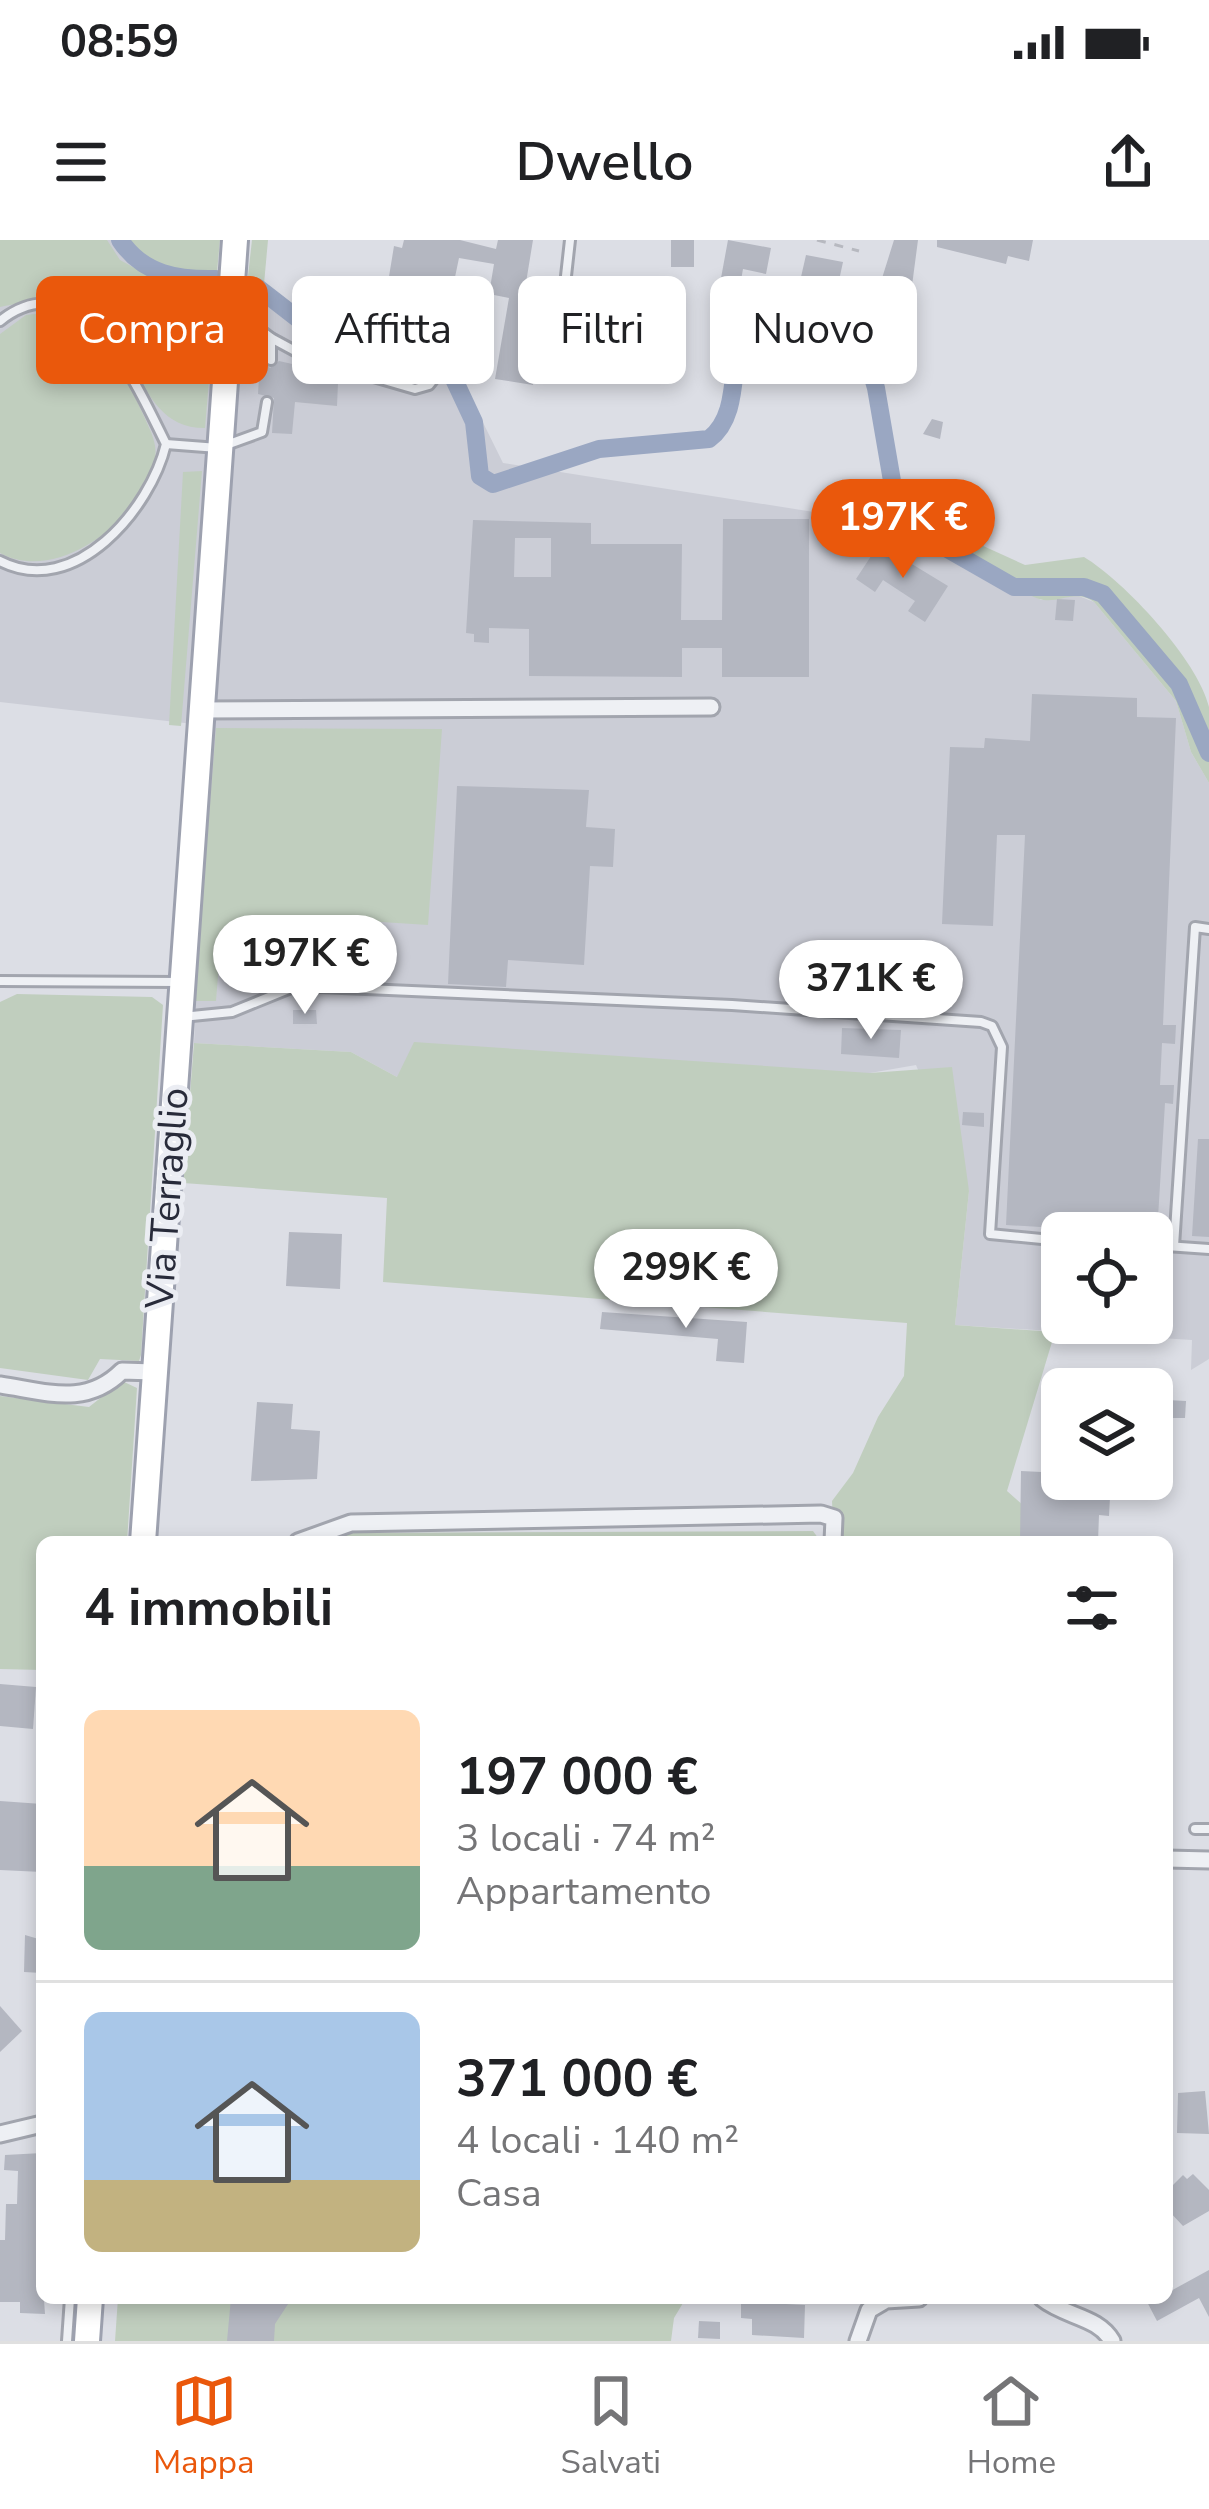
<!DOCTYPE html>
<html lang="it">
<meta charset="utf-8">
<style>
body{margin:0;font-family:"Nunito Sans",sans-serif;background:#f2f2f2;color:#202124;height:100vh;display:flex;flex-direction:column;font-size:45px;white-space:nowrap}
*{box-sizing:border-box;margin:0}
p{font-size:39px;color:#757577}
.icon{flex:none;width:66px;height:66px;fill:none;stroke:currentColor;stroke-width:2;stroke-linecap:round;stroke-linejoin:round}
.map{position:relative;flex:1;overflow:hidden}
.sheet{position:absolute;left:36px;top:1296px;width:1137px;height:768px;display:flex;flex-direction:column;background:#fff;border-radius:18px;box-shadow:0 6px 18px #0003}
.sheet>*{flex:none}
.guide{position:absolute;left:36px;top:36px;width:1137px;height:108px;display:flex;gap:24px}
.buttons{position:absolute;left:1041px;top:972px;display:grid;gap:24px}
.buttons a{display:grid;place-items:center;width:132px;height:132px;border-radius:18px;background:#fff;box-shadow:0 6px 18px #0003;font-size:60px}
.price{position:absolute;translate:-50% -102px;padding:0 27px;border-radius:42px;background:#fff;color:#222;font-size:39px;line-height:78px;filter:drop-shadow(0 3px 6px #0008)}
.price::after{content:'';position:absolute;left:50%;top:72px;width:36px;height:27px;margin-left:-18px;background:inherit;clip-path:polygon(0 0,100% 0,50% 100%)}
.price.on{background:#ea580c;color:#fff}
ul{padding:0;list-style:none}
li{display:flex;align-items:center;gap:36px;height:300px;padding:0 48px}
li+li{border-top:3px solid #e0e0e0}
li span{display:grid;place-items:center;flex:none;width:336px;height:240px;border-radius:18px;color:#555}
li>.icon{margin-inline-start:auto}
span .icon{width:144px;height:144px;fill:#fffc;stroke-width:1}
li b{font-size:51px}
h2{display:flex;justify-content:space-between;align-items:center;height:144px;padding:0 48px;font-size:51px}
.chip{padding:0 42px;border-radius:18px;background:#fff;box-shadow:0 6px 18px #0003;font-size:42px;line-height:108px}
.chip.on{background:#ea580c;color:#fff}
.status{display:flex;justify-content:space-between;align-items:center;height:84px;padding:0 60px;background:#fff;direction:ltr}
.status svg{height:33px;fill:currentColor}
header{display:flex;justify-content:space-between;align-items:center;height:156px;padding:0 48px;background:#fff;font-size:54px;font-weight:600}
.dock{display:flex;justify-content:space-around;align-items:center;height:168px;border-top:3px solid #e0e0e0;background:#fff;font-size:33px;color:#757577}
.dock a{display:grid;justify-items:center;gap:6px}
.dock .on{color:#ea580c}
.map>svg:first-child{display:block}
.built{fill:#cbcdd6;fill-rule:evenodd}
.green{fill:#c0cebe}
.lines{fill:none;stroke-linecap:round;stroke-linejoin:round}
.canal{stroke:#9aa7c2;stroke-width:18}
.building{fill:#b4b7c1;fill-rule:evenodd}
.lane-casing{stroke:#a2a5ae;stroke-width:14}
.street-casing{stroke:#a2a5ae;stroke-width:21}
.primary-casing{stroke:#9da1af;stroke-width:30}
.path{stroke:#b7b9c0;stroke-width:3;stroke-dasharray:9 9;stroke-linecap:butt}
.lane{stroke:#eef0f4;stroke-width:8}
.street{stroke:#eef0f4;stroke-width:15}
.primary{stroke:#fff;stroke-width:24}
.labels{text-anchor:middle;stroke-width:10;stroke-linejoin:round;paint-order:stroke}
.street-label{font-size:39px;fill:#282b3a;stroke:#ebedf3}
</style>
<div class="status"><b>08:59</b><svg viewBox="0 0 49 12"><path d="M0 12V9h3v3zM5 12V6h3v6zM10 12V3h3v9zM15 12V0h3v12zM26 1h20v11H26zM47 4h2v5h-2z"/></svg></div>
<header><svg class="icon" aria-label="menu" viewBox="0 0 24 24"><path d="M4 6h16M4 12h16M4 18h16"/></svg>Dwello<svg class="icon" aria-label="share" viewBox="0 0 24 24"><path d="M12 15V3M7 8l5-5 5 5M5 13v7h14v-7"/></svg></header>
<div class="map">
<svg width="1209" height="2101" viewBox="0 0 1209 2101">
<rect width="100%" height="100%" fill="#dcdee5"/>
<path class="built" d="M0,0H115L249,57L459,134L503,223L909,287L1041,360L1074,354L1094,362L1176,461L1191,512L1209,543V1119L1191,1130L1192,1100L955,1085L969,951L916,825L870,833L397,837L351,812L194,803L211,486L0,462ZM1062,993H1152V1083H1062Z"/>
<g class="green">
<path d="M0,0H107L120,20L173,49L217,44L205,188C113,188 155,31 0,67Z"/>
<path d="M128,0H220L217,32C177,30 157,36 128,0Z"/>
<polygon points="252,0 268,0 264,44 248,36"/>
<path d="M26,75C89,66 121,124 143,174C149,188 158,203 155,218C145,278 58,345 0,313V94Z"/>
<polygon points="202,231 181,486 169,485 183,232"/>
<path d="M959,295L1025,325L1084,317C1124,341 1198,420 1209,467C1209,490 1209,520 1209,543L1191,512L1176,461L1094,362C1074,348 1059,365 1039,359C1010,348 981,328 954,313Z"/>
<polygon points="216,488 442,489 428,685 366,681 364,728 219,723 216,761 194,761"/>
<polygon points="17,754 152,757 163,765 141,1115 139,1121 100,1119 88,1140 0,1128 0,762"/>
<polygon points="414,802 870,833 952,827 969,951 955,1085 1055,1092 1007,1251 1065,1302 834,1302 832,1261 853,1233 878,1177 904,1136 907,1083 383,1042 387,958 183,943 194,803 351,812 397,837"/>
<polygon points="122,1141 137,1148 127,1302 42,1302 42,1430 0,1429 0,1156 89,1167"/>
<polygon points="813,1291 821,1302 327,1302 349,1293"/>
<polygon points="118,2058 686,2058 674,2078 671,2101 115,2101"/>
</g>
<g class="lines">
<g class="canal">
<path d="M120,0C143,35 179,40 216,39"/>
<path d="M246,45L257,47L324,99L452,135L474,182L480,236L493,244L599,209L709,199C759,162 703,52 799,62C818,65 837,66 854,73L876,148L896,264L909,287L1014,347H1084L1103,354L1179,444L1209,513"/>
</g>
</g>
<g class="building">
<polygon points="404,0 460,0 496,9 498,0 533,0 522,67 542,70 533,145 495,139 509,58 489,54 494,24 459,18 446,80 384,67 394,6 402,8"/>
<rect x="671" y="0" width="23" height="27"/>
<polygon points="728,0 771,8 766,34 743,29 739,52 719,49"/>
<polygon points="894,0 918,0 908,76 917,78 907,124 889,120 892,106 879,104 890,53 878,51"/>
<polygon points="937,0 1033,0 1029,21 1008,16 1006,24 937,7"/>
<polygon points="806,15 843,22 838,45 801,37"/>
<polygon points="260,119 270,128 279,121 323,131 322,142 338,143 337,166 295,162 292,194 272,193 274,158 258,154"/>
<polygon points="932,179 943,182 940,199 923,194"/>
<path d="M723,279H809V437H722V408H682V437L529,436V389L489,388V403L474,402V394L466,393L473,280L591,283V304H682L681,380H722ZM515,298H551V337H514Z"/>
<polygon points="879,304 948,346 925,382 908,371 915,361 883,340 875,352 856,339"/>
<polygon points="1057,359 1075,360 1073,381 1055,380"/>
<polygon points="1032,454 1137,458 1137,477 1176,478 1163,785 1176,785 1175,804 1162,803 1160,845 1174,845 1173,864 1165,863 1157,994 1006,985 1025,595 997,595 993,686 942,684 950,507 984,508 985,498 1030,501"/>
<polygon points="457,546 589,550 586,587 615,589 613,627 590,626 584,725 508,720 506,747 448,744"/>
<polygon points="293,770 316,770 317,784 293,784"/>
<polygon points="842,788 901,790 899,818 841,814"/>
<polygon points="963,872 984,873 984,887 962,885"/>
<polygon points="1198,899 1209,899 1209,997 1192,996"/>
<polygon points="289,992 342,994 340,1049 286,1046"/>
<polygon points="602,1072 747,1082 744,1123 716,1121 718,1099 600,1089"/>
<polygon points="1167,1160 1186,1161 1185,1178 1166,1178"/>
<polygon points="257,1162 293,1164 291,1189 320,1191 317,1239 251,1241"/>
<polygon points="1021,1231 1062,1233 1062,1239 1111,1239 1109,1276 1099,1275 1098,1302 1020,1302"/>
<polygon points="0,1444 36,1447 33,1489 0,1486"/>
<polygon points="0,1561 42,1564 42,1632 0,1630"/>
<polygon points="25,1695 42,1700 42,1733 24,1732"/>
<polygon points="0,1766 22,1791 0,1812"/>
<polygon points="1205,1851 1209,1894 1177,1893 1178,1853"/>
<polygon points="42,1913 38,1973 45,2074 20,2073 20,2062 0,2062 0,2000 5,2000 6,1964 17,1964 18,1931 4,1930 5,1915"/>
<polygon points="1193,1934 1209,1950 1209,1971 1183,1986 1167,1969 1167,1951 1183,1935 1187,1939"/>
<polygon points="1209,2030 1209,2077 1199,2058 1157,2081 1145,2058 1167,2058 1167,2053"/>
<polygon points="231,2058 292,2058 275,2084 274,2101 227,2101"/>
<polygon points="741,2058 786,2058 786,2064 805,2065 804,2098 752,2095 752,2079 741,2078"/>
<polygon points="699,2081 720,2082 720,2099 698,2098"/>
</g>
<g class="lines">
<g class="lane-casing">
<g id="lane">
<polyline points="563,63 570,0"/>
<polyline points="236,71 271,98 271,120"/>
<path d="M0,81C82,16 138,148 166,204C151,268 75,360 0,321"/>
<polyline points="271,98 308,118 415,149 429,145 460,106"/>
<polyline points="166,204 218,208 262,192 267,162"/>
<polyline points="0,741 178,742"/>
<polyline points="182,777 232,772 296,746 732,765 981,782 992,786 1002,807 990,994 1062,1001"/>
<polyline points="1152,1005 1209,1009"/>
<polyline points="1174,1006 1195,687 1209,689"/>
<polyline points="1195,1589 1209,1589"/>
<polyline points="67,2101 70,2058"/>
</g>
</g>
<g class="street-casing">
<g id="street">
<polyline points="199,470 711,467"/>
<path d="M0,1145C47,1152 86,1167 122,1131L154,1132"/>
<polyline points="298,1302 351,1283 821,1274 834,1278 833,1302"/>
<polyline points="1167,1619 1209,1620"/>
<polyline points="0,1894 42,1884"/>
<path d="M1042,2058C1065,2077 1098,2076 1112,2101"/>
<polyline points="858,2101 869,2070 886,2060 919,2058"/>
</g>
</g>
<g class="primary-casing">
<g id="primary">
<polyline points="143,1302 235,0"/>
<polyline points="87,2101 90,2058"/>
</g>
</g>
<polyline class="path" points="817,0 859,11"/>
<use href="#lane" class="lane"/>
<use href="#street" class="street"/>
<use href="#primary" class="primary"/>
</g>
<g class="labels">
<g class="street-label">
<text transform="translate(166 958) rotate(-86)" y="14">Via Terraglio</text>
</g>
</g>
</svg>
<div class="buttons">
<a><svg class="icon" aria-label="locate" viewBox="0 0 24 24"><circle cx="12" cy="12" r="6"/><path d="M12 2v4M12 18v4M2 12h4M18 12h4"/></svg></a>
<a><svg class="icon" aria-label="layers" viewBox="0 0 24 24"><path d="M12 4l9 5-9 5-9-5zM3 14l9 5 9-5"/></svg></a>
</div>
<b class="price on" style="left:903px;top:341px">197K €</b>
<b class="price" style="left:305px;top:777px">197K €</b>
<b class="price" style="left:871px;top:802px">371K €</b>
<b class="price" style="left:686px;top:1091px">299K €</b>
<div class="guide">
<a class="chip on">Compra</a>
<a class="chip">Affitta</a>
<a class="chip">Filtri</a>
<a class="chip">Nuovo</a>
</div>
<section class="sheet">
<h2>4 immobili<svg class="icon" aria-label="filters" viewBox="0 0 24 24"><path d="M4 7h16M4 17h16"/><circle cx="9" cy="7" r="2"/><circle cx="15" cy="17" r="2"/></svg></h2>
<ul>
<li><span style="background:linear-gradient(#ffd9b3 65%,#7fa58c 0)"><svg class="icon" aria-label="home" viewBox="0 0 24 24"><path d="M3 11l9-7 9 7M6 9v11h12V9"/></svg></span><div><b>197 000 €</b><p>3 locali · 74 m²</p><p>Appartamento</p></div></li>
<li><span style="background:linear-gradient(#a9c7e8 70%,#c2b280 0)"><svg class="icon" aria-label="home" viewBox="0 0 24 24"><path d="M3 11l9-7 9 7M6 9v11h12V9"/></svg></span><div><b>371 000 €</b><p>4 locali · 140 m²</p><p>Casa</p></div></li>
</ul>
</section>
</div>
<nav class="dock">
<a class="on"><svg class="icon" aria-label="map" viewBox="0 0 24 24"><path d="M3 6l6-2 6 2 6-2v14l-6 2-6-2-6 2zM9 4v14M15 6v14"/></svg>Mappa</a>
<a><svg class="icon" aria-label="saved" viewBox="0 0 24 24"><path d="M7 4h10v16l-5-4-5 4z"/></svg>Salvati</a>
<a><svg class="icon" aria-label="home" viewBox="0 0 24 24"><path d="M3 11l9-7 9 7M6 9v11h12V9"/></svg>Home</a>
</nav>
